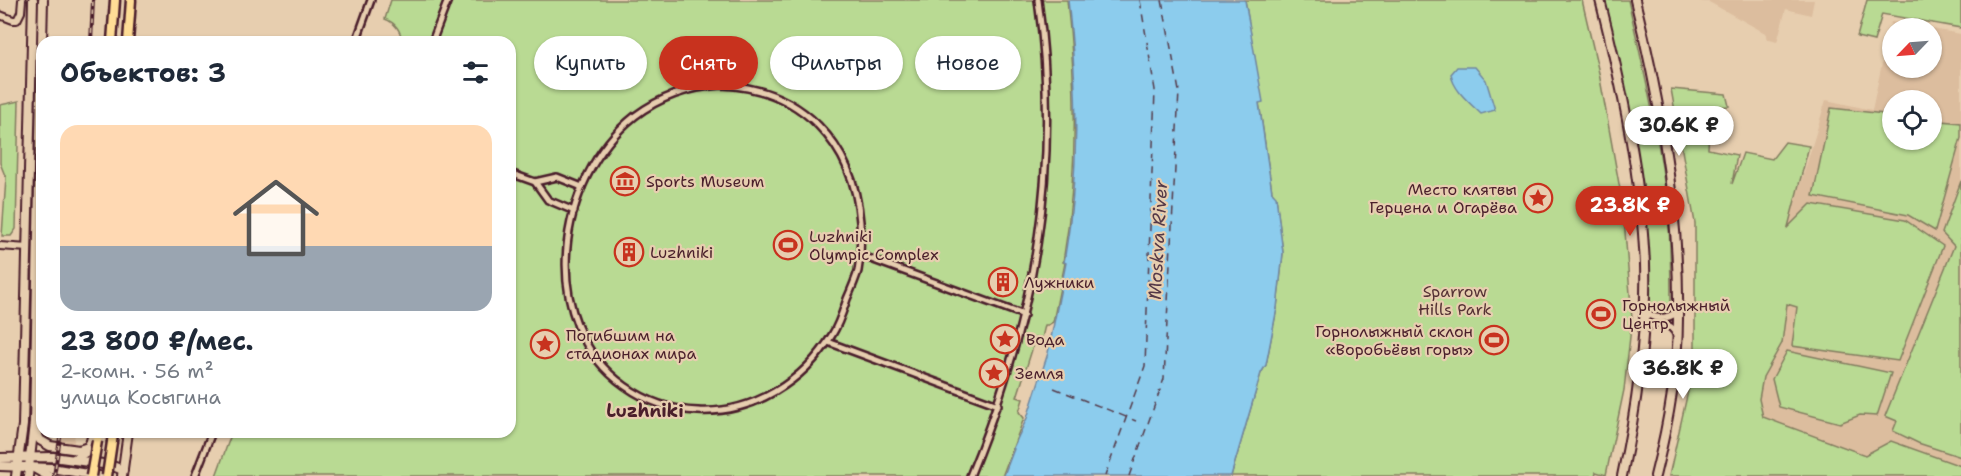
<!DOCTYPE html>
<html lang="ru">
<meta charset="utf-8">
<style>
body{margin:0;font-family:"Shantell Sans",sans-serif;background:#f2f2f3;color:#1f2937;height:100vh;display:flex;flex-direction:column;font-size:22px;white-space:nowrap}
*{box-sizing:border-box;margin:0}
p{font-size:20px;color:#747a83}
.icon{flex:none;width:33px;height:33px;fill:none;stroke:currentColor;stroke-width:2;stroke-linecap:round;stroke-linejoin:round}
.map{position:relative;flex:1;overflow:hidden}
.drawer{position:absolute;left:36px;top:36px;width:480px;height:402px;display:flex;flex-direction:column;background:#fff;border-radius:18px;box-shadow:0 2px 4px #0004}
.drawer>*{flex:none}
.banner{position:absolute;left:534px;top:36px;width:570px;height:54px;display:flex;gap:12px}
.needle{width:39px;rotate:245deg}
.buttons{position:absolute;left:1882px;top:18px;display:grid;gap:12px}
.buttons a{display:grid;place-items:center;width:60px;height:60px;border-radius:50%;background:#fff;box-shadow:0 2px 4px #0004;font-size:30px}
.price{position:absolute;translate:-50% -51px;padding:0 14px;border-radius:21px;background:#fff;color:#222;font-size:20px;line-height:39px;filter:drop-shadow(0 2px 3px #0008)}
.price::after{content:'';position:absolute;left:50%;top:36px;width:18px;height:14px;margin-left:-9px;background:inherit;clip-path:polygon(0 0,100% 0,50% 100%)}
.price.selected{background:#c8321e;color:#fff}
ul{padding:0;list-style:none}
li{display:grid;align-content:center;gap:12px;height:318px;padding:0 24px}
li span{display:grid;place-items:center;height:186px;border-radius:18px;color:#555}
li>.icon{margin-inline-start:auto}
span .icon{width:108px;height:108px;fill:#fffc;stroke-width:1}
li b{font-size:26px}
h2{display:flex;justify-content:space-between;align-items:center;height:72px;padding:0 24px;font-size:26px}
.chip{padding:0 21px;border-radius:27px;background:#fff;box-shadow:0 2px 4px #0004;font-size:21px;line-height:54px}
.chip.selected{background:#c8321e;color:#fff}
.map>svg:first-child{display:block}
.built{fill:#dcbd9e;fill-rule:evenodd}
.green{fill:#b9da93;stroke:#827c5f;stroke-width:1.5}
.water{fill:#8ccced;stroke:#72879f;stroke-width:1.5}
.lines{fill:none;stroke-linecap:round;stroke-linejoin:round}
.ferry{stroke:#543948;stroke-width:1.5;stroke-dasharray:8 6;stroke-linecap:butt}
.minor-casing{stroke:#4a1f2b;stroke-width:10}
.tertiary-casing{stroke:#4a1f2b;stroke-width:10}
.secondary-casing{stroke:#4a1f2b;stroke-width:12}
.primary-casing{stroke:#4a1f2b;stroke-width:13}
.minor{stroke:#e7ceaf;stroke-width:5}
.tertiary{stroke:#e7ceaf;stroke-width:6}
.secondary{stroke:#e7ceaf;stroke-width:8}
.primary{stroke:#ffdd96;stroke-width:8}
.rail-casing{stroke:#4a1f2b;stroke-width:4}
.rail{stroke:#e7ceaf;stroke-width:1.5;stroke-dasharray:4.5;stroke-linecap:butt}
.primary-bridge-casing{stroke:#4a1f2b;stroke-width:13;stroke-linecap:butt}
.primary-bridge{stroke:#ffdd96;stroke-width:8}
.labels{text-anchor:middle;stroke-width:4.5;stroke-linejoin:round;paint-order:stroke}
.poi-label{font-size:16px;fill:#4a1f2b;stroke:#e7ceaf;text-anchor:start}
.park-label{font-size:16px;fill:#553235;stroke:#e7ceaf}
.water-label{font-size:18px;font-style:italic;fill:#543948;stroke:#e7ceaf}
.neighbourhood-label{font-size:18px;font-weight:bold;fill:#4a1f2b;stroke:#e7ceaf}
</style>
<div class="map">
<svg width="1961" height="476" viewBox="0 0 1961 476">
<rect width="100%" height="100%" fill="#e7ceaf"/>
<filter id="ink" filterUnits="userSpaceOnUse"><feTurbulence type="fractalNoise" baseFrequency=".0167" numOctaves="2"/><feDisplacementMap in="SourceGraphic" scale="12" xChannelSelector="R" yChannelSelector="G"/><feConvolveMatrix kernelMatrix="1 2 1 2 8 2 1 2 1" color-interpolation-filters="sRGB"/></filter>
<g filter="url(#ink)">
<g class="built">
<polygon points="1698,0 1814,0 1811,15 1786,9 1777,42 1766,39 1767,34 1709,2 1703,2"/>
<path d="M1891,22L1928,28H1893V68H1932V29L1961,34V476H1795L1711,351L1787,228L1826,100L1872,110ZM1893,100H1932V140H1893Z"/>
<polygon points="58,433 75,435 68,476 51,476"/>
</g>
<g class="green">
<path d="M391,0H1067C1077,88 1078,175 1063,262L1065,263L1053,322L1048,325H1045L1042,338L1036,337L1018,394L1017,397L1023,399L1019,412L1024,418L1003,474L1000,476H216L232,432H510V42H402C401,30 396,23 385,19Z"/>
<polygon points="1245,0 1582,0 1599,73 1623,206 1632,319 1624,390 1606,475 1596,472 1595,476 1231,476 1261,373 1266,365 1277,308 1283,253 1276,197 1272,192 1259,102 1262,102"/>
<path d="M1604,0H1628C1644,71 1661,143 1668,215C1671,247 1671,279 1671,311L1666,315H1649L1648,269L1616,52Z"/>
<polygon points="1867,0 1961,0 1961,28 1882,14 1874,41 1857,37"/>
<polygon points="1671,89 1726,94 1729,106 1710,108 1708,149 1737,155 1732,184 1743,153 1772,159 1785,142 1809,146 1788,227 1811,204 1905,220 1943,246 1898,361 1792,346 1797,307 1787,304 1782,343 1763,377 1759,399 1763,417 1865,455 1891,441 1961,466 1961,476 1669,476 1695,360 1695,223"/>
<polygon points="19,101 16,229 11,236 2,236 6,178 0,163 0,105"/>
<polygon points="1831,108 1893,115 1893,140 1932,140 1932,120 1961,123 1961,138 1935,231 1908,215 1813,196"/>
<polygon points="1961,181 1961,457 1918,443 1893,431 1897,421 1885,416 1954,246 1942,233"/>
<polygon points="1787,351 1891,373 1877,416 1860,415 1840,423 1779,407 1772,379"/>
</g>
<g class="water">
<path d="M1068,0H1245L1263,102L1259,103L1272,192L1276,196L1283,253L1277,308L1266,365L1261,373L1231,476H1002L1004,475L1014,449L1013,448L1027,418L1048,353L1066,263L1064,262C1080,171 1078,91 1068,0Z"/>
<path d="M1457,67H1475L1486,80L1495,110L1481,114C1471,104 1453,90 1451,74Z"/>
</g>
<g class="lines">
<g class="ferry">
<polyline points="1054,388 1136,421"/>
<polyline points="1105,476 1145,366 1155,90 1140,0"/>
<polyline points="1129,476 1164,379 1179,91 1162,0"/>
</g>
<g class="minor-casing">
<g id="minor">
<polyline points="356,42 371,0"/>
<polyline points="432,42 448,0"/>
<path d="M721,85C801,88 854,144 860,222C861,238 861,255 858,271C855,281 851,290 847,299C843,311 839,324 832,335C804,381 753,414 698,411C671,410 646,401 625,386C536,323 555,179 635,116C660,97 690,87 721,85Z"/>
<polyline points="510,173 535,182"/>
<polyline points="574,211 548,200 535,182 557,177 582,187"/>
<polyline points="860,255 1024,315"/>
<polyline points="828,342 998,405"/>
<polyline points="195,476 212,432"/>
<path d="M970,476C1035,317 1062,171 1038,0"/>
</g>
</g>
<g class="tertiary-casing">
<g id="tertiary">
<polyline points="0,15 13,20 17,20 21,12 22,0"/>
<polyline points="0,246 28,248"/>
<path d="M1644,309C1651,321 1668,320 1678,311"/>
<path d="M1643,331C1653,319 1671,321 1677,336"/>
</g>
</g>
<g class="secondary-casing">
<g id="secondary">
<path d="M1600,0C1622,86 1641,176 1645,264C1647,336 1637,406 1622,476"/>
<path d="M1635,0C1661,104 1680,212 1678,319C1678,372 1668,425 1655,476"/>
<polyline points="42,42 43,0"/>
<polyline points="35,429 40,440 50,446 79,450 88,447 92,440"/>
<polyline points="0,458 53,457 110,465 123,470"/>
<polyline points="74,459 89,450 93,432"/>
<polyline points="0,466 51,468 99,476"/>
<polyline points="34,468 48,476"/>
<polyline points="16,476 23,425 33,0"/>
<polyline points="28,476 34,423 42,46"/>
<polyline points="122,476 128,432"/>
</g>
</g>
<g class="primary-casing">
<g id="primary">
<polyline points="112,42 115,0"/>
<polyline points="128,42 131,0"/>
<polyline points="112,442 113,432"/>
</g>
</g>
<use href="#minor" class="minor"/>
<use href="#tertiary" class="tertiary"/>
<use href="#secondary" class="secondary"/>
<use href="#primary" class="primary"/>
<g class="rail-casing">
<g id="rail">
<polyline points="91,42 93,0"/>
<polyline points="54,476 61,432"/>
</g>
</g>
<use href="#rail" class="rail"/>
<g class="primary-bridge-casing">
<g id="primary-bridge">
<polyline points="91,476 97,441"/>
<polyline points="107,476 112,442"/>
</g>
</g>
<use href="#primary-bridge" class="primary-bridge"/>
</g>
</g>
<defs>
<g id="museum-ring" transform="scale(1.5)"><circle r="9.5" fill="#e7ceaf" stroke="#c8321e" stroke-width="1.5"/><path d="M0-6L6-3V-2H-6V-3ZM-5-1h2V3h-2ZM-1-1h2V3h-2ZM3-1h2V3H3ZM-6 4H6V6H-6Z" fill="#c8321e"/></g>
<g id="sight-ring" transform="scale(1.5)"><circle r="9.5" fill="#e7ceaf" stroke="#c8321e" stroke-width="1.5"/><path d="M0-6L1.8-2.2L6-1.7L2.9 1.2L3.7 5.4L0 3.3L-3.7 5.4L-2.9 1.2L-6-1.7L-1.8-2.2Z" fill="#c8321e"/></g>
<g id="stadium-ring" transform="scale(1.5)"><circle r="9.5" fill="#e7ceaf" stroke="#c8321e" stroke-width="1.5"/><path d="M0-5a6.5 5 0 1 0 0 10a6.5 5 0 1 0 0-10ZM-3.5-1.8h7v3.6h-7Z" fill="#c8321e"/></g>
<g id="building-ring" transform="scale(1.5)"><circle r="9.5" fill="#e7ceaf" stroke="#c8321e" stroke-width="1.5"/><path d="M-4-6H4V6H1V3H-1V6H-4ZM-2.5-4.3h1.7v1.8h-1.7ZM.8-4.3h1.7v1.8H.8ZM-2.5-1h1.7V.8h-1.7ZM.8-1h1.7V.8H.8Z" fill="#c8321e"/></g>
</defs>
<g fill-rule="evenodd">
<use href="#museum-ring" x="625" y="181"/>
<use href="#sight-ring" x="1538" y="198"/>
<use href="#stadium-ring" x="788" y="245"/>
<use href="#building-ring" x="629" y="252"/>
<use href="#building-ring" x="1003" y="282"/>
<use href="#stadium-ring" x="1601" y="314"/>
<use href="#sight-ring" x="1005" y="339"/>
<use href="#stadium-ring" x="1494" y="340"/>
<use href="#sight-ring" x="545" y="344"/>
<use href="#sight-ring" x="994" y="373"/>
</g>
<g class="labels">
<g class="poi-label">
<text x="646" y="187">Sports Museum</text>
<text x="1517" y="195" text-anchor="end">Место клятвы<tspan x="1517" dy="18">Герцена и Огарёва</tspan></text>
<text x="809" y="242">Luzhniki<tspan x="809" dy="18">Olympic Complex</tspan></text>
<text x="650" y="258">Luzhniki</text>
<text x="1024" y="288">Лужники</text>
<text x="1622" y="311">Горнолыжный<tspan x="1622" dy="18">Центр</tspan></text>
<text x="1473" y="337" text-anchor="end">Горнолыжный склон<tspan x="1473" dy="18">«Воробьёвы горы»</tspan></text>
<text x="566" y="341">Погибшим на<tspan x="566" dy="18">стадионах мира</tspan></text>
<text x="1026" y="345">Вода</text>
<text x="1015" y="379">Земля</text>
</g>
<g class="park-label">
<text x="1455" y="297">Sparrow<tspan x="1455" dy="18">Hills Park</tspan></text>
</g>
<g class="water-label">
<text transform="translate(1158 240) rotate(-87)" y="6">Moskva River</text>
</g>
<g class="neighbourhood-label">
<text x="645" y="417">Luzhniki</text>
</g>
</g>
</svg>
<div class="buttons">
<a><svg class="needle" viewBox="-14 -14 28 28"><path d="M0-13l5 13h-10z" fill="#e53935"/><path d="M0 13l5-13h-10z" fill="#747a83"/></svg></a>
<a><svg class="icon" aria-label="locate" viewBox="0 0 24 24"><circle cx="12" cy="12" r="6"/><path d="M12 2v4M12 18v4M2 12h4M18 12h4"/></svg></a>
</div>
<b class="price" style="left:1679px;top:157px">30.6K ₽</b>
<b class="price selected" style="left:1630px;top:237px">23.8K ₽</b>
<b class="price" style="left:1683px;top:400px">36.8K ₽</b>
<div class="banner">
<a class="chip">Купить</a>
<a class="chip selected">Снять</a>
<a class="chip">Фильтры</a>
<a class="chip">Новое</a>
</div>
<section class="drawer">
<h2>Объектов: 3<svg class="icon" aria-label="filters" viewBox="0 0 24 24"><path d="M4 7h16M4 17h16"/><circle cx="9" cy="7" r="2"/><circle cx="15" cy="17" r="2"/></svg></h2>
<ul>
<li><span style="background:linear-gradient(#ffd9b3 65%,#9aa5b1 0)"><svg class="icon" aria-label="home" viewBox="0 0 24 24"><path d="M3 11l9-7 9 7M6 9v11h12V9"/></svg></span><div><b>23 800 ₽/мес.</b><p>2-комн. · 56 m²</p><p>улица Косыгина</p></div></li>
</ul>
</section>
</div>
